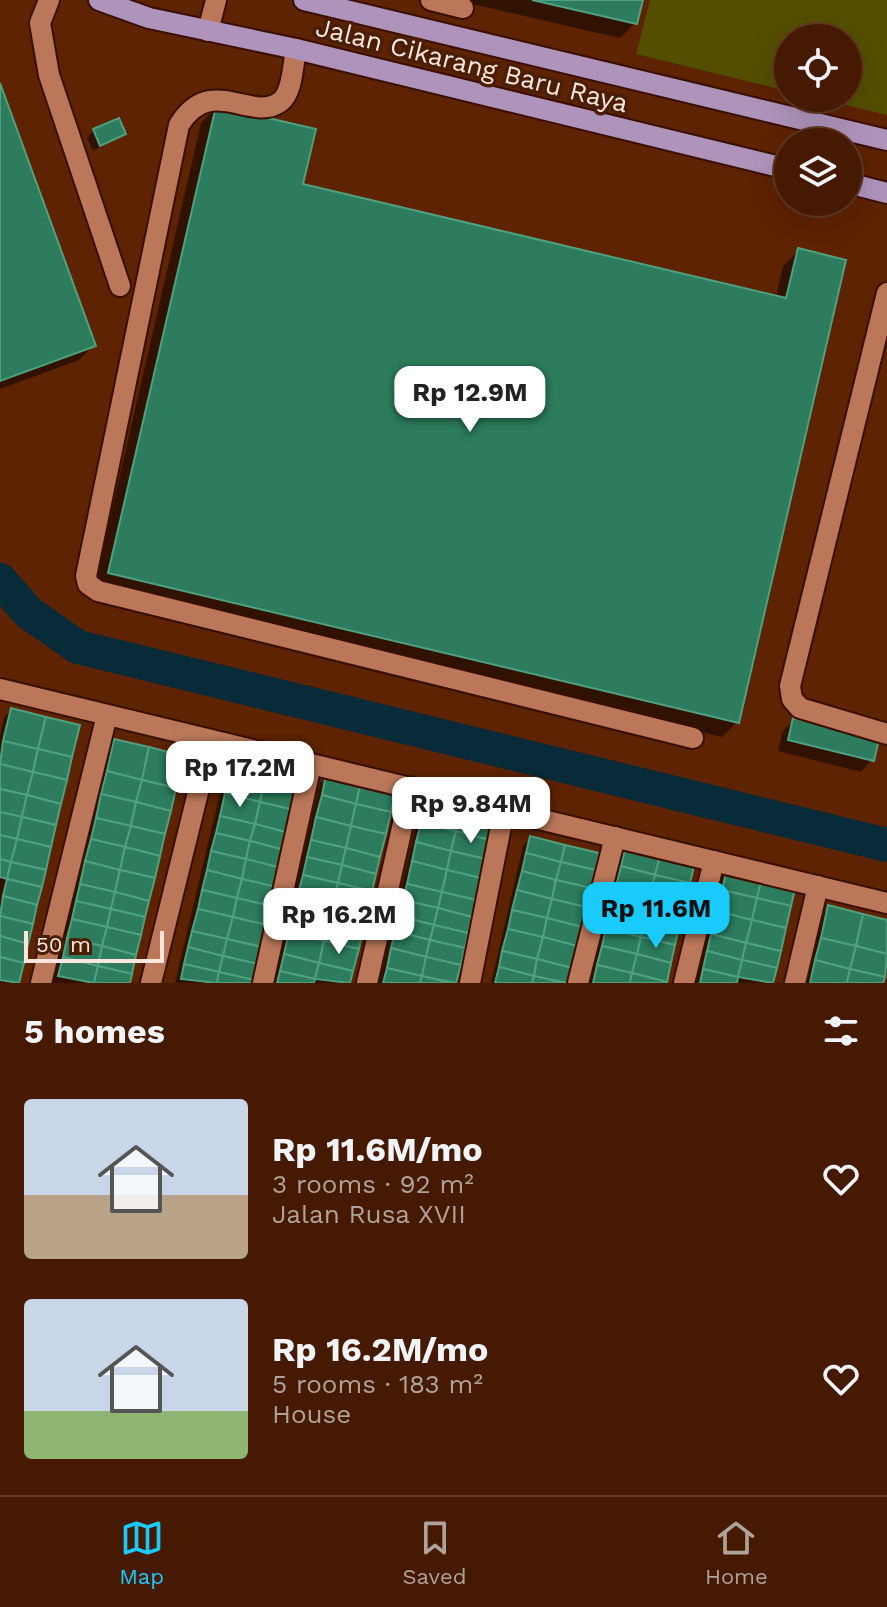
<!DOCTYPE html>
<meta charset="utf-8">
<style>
body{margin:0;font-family:"Work Sans",sans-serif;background:#502711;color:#f1f3f6;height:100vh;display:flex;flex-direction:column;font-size:30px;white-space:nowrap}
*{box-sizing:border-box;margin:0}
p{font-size:26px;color:#b0a199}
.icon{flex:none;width:44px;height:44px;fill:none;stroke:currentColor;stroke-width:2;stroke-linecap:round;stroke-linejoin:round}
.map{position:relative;height:983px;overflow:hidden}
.sheet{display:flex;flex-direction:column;background:#461a02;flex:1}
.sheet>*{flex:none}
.fabs{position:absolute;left:774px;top:24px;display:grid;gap:16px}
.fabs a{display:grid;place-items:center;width:88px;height:88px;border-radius:50%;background:#461a02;box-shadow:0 8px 32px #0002,0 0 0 2px #5e3824;font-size:40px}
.scale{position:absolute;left:24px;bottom:20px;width:140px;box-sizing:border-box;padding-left:8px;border:4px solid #fde6dd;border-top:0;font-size:22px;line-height:28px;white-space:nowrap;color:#fde6dd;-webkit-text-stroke:6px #4b1e07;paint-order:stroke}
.price{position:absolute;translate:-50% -68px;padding:0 18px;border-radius:16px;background:#fff;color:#222;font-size:26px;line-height:52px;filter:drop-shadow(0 2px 4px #0008)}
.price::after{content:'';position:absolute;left:50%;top:48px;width:24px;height:18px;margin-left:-12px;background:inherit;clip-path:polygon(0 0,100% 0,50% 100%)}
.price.current{background:#19cafc;color:#111}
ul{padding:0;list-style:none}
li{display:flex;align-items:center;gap:24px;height:200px;padding:0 24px}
li span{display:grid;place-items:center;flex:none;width:224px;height:160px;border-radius:8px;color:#555}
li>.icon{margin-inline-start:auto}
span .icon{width:96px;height:96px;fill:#fffc;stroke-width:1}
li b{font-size:34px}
h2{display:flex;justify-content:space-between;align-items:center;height:96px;padding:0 24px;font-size:34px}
.menu{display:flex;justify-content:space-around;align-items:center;height:112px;border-top:2px solid #5e3824;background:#461a02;font-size:22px;color:#b0a199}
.menu a{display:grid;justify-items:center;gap:4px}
.menu .current{color:#19cafc}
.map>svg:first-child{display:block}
.green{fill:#544e00}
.shadow{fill:#0007}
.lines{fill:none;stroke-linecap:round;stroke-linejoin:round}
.river{stroke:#072b38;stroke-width:34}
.building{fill:#2c7c5d;stroke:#4fa07f;stroke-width:2}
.minor-casing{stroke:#3a0f00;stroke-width:24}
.major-casing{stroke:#3a0f00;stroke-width:24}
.minor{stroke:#ba7759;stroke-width:20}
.major{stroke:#af93bb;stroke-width:20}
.labels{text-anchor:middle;stroke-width:7;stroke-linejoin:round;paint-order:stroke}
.street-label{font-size:26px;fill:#fde6dd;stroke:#4b1e07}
</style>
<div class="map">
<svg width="887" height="983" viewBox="0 0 887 983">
<rect width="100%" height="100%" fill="#5d2302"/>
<polygon class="green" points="650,0 887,0 887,115 817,98 848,98 848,38 788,38 788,91 636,54"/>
<g class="shadow">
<polygon points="454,0 641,0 635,23 620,38"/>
<polygon points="0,88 94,345 79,360 0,389"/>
<polygon points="216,108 301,185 776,297 783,266 798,251 737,722 722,737 94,588 201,123"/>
<polygon points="94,130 124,134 93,151 87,138"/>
<polygon points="11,710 78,726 17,983 0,983 0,735 4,718"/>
<polygon points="794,720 872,760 861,772 778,751 783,731"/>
<polygon points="115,741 128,983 52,983 108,748"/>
<polygon points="236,752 251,983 175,983 228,759"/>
<polygon points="327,776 394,792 348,983 273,983 320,783"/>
<polygon points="426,806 492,822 454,983 379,983 419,813"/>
<polygon points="530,838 597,855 566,983 491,983 523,846"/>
<polygon points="626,847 664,983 589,983 619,854"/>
<polygon points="728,870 794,886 771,983 695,983 720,877"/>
<polygon points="829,907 887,922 887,959 881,983 806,983 822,915"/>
</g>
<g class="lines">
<polyline class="river" points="0,580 29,613 78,647 887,845"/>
</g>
<g class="building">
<polygon points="532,0 643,0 637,24"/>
<polygon points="0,83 96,346 0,381"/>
<polygon points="216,106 316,129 303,184 786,298 798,248 846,260 739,723 108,573"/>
<polygon points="119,118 126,134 100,146 93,129"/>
<polygon points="11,708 46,717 38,749 3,741"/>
<polygon points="46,717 80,725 72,757 38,749"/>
<polygon points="793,718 879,739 874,761 788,740"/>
<polygon points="114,739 149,747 142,780 107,771"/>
<polygon points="3,741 38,749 33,772 0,764"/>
<polygon points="149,747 184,756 176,788 142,780"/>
<polygon points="38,749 72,757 67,780 33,772"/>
<polygon points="235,750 270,758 265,780 230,771"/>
<polygon points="270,758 304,767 299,788 265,780"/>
<polygon points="0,764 33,772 27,795 0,789"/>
<polygon points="107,771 142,780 136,802 101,794"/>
<polygon points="230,771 265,780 260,802 225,793"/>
<polygon points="33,772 67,780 61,804 27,795"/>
<polygon points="326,774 361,782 356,804 322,795"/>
<polygon points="142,780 176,788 171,811 136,802"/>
<polygon points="265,780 299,788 294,810 260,802"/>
<polygon points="361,782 396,791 391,812 356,804"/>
<polygon points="0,789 27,795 22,817 0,812"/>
<polygon points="225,793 260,802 255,824 220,816"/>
<polygon points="101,794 136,802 131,826 96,818"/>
<polygon points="27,795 61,804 56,825 22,817"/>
<polygon points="322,795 356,804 351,826 316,817"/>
<polygon points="136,802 171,811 165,834 131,826"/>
<polygon points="260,802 294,810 289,833 255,824"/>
<polygon points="356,804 391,812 386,834 351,826"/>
<polygon points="425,804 460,812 456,831 421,823"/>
<polygon points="0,812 22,817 17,839 0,835"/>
<polygon points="460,812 495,820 490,840 456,831"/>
<polygon points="220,816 255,824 250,841 216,833"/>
<polygon points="22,817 56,825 51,847 17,839"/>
<polygon points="316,817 351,826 346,848 311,840"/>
<polygon points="96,818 131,826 125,847 91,839"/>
<polygon points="421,823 456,831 451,851 416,842"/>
<polygon points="255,824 289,833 285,850 250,841"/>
<polygon points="131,826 165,834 160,856 125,847"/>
<polygon points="351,826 386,834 380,857 346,848"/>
<polygon points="456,831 490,840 486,859 451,851"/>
<polygon points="216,833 250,841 246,859 211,851"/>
<polygon points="0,835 17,839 11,862 0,859"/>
<polygon points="530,836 565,845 561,862 526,853"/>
<polygon points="17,839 51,847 46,870 11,862"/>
<polygon points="91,839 125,847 120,870 85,861"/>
<polygon points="311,840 346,848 342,865 307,857"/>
<polygon points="250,841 285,850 281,868 246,859"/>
<polygon points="416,842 451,851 447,870 412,861"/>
<polygon points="565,845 599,853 595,870 561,862"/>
<polygon points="626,845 661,853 655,875 621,866"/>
<polygon points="125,847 160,856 155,878 120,870"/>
<polygon points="346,848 380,857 376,874 342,865"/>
<polygon points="211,851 246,859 242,879 207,870"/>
<polygon points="451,851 486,859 481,878 447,870"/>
<polygon points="526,853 561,862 556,880 522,871"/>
<polygon points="661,853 695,862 690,883 655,875"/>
<polygon points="307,857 342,865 338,883 303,875"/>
<polygon points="0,859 11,862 7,879 0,877"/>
<polygon points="246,859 281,868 276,887 242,879"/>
<polygon points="85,861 120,870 115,892 80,884"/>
<polygon points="412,861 447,870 442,892 407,884"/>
<polygon points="11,862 46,870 42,887 7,879"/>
<polygon points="561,862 595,870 591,888 556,880"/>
<polygon points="342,865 376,874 372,891 338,883"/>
<polygon points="621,866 655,875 650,897 615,889"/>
<polygon points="727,868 762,877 757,898 722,890"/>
<polygon points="120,870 155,878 149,901 115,892"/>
<polygon points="207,870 242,879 237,898 202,890"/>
<polygon points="447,870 481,878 476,900 442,892"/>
<polygon points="522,871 556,880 552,899 517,890"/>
<polygon points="303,875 338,883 333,902 298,894"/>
<polygon points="655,875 690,883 685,905 650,897"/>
<polygon points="762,877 796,885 791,906 757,898"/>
<polygon points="7,879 42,887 37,905 3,896"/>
<polygon points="242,879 276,887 271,906 237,898"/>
<polygon points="556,880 591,888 586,907 552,899"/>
<polygon points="338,883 372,891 367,910 333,902"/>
<polygon points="80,884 115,892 111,909 76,901"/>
<polygon points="407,884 442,892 438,908 403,900"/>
<polygon points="615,889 650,897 645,920 610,911"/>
<polygon points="202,890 237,898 233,917 198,909"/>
<polygon points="517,890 552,899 547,918 512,910"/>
<polygon points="722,890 757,898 752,920 717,911"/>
<polygon points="115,892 149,901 145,917 111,909"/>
<polygon points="442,892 476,900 472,917 438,908"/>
<polygon points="298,894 333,902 329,922 294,913"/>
<polygon points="3,896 37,905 33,924 0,916"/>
<polygon points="650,897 685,905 679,928 645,920"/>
<polygon points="237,898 271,906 267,925 233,917"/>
<polygon points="757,898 791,906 786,928 752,920"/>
<polygon points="552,899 586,907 582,927 547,918"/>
<polygon points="403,900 438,908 434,925 399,916"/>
<polygon points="76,901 111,909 107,927 72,919"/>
<polygon points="333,902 367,910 363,930 329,922"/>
<polygon points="828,905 863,914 856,946 821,938"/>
<polygon points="438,908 472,917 468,933 434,925"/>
<polygon points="111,909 145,917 141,935 107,927"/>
<polygon points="198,909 233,917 227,939 192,931"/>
<polygon points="512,910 547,918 543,937 508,929"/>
<polygon points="610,911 645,920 641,937 606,928"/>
<polygon points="717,911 752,920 746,943 711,934"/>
<polygon points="294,913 329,922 324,941 289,932"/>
<polygon points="863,914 887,920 887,954 856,946"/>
<polygon points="0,916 33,924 28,944 0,936"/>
<polygon points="399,916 434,925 430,940 395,931"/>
<polygon points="233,917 267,925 262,947 227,939"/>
<polygon points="547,918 582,927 577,946 543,937"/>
<polygon points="72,919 107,927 102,946 67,938"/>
<polygon points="645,920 679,928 675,945 641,937"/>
<polygon points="752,920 786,928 781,951 746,943"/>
<polygon points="329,922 363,930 359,949 324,941"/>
<polygon points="434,925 468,933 465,948 430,940"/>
<polygon points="107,927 141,935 136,955 102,946"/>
<polygon points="606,928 641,937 637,954 602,946"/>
<polygon points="508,929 543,937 537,959 502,951"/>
<polygon points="192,931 227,939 223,956 188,947"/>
<polygon points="395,931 430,940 426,957 391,948"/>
<polygon points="289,932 324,941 319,963 284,954"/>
<polygon points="711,934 746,943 742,960 707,951"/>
<polygon points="0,936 28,944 24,963 0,957"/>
<polygon points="543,937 577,946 572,968 537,959"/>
<polygon points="641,937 675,945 671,963 637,954"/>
<polygon points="67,938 102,946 98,966 63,957"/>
<polygon points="821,938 856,946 850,969 815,960"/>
<polygon points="227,939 262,947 258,964 223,956"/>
<polygon points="430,940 465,948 461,965 426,957"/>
<polygon points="324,941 359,949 353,971 319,963"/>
<polygon points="746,943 781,951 777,968 742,960"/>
<polygon points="102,946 136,955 132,974 98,966"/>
<polygon points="602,946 637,954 632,973 597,965"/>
<polygon points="856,946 887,954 885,977 850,969"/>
<polygon points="188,947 223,956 219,972 184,964"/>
<polygon points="391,948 426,957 422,976 387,968"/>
<polygon points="502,951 537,959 534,976 499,967"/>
<polygon points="707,951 742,960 738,977 703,969"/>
<polygon points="284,954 319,963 315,979 280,971"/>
<polygon points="637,954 671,963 667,982 632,973"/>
<polygon points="223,956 258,964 254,980 219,972"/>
<polygon points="0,957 24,963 19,983 0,980"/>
<polygon points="63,957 98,966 94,983 58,976"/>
<polygon points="426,957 461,965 456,983 422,976"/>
<polygon points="537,959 572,968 568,983 534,976"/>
<polygon points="742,960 777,968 773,983 738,977"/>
<polygon points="815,960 850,969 847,983 810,983"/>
<polygon points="319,963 353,971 350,983 315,979"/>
<polygon points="184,964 219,972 217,983 181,979"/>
<polygon points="597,965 632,973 630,983 593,983"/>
<polygon points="98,966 132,974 130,983 94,983"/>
<polygon points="499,967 534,976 532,983 495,983"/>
<polygon points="387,968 422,976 420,983 383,983"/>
<polygon points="703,969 738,977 737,983 700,983"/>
<polygon points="850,969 885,977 883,983 847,983"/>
<polygon points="280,971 315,979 314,983 277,983"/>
<polygon points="219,972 254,980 253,983 217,983"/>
<polygon points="632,973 667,982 666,983 630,983"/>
<polygon points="422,976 450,983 420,983"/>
<polygon points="534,976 564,983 532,983"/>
</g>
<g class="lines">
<g class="minor-casing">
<g id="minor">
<polyline points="49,0 40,23 49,75 120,286"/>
<polyline points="431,0 463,8"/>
<polyline points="208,31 216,0"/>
<path d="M296,49C293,63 293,93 280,102C251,123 211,73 179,125L86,576L88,584L98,591L693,738"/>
<polyline points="887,293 790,686 792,699 800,708 887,734"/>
<polyline points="0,689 887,903"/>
<polyline points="41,983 107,715"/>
<polyline points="151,983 211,740"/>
<polyline points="263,983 311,764"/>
<polyline points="367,983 411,788"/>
<polyline points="470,983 504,811"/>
<polyline points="578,983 615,837"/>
<polyline points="684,983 714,861"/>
<polyline points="795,983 818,886"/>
</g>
</g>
<g class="major-casing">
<g id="major">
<polyline points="99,0 149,18 296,49 788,169"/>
<polyline points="304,0 887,140"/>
<polyline points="848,183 887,193"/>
</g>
</g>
<use href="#minor" class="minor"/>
<use href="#major" class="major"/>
</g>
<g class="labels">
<g class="street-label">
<text transform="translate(472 65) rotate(14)" y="9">Jalan Cikarang Baru Raya</text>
</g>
</g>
</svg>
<div class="fabs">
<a><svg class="icon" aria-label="locate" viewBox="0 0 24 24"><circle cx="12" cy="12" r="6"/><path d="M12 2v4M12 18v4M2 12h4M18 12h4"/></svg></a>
<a><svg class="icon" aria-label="layers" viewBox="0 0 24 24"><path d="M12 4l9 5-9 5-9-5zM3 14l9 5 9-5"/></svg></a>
</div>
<div class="scale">50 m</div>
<b class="price" style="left:470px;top:434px">Rp 12.9M</b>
<b class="price" style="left:240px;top:809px">Rp 17.2M</b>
<b class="price" style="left:471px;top:845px">Rp 9.84M</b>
<b class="price current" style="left:656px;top:950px">Rp 11.6M</b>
<b class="price" style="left:339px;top:956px">Rp 16.2M</b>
</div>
<section class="sheet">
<h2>5 homes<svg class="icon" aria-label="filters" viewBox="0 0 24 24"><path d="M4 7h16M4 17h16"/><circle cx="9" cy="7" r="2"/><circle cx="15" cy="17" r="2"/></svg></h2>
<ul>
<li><span style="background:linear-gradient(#c9d6e8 60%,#b9a48a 0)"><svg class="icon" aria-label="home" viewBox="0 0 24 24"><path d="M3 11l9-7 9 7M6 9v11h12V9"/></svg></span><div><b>Rp 11.6M/mo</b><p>3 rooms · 92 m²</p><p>Jalan Rusa XVII</p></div><svg class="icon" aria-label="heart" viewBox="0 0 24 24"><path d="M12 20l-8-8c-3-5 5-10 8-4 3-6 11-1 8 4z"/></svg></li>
<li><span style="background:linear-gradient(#c9d6e8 70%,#8fb573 0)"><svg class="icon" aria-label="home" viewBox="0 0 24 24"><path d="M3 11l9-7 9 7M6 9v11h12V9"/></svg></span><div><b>Rp 16.2M/mo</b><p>5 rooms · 183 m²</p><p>House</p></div><svg class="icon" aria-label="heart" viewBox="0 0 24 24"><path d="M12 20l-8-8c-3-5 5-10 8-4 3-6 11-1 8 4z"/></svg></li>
</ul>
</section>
<nav class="menu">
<a class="current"><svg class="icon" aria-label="map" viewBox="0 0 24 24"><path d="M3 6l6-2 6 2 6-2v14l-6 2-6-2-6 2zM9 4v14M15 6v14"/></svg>Map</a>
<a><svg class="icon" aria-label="saved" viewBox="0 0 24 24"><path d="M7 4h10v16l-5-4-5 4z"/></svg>Saved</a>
<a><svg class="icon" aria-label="home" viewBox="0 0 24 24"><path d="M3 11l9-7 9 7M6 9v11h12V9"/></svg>Home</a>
</nav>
